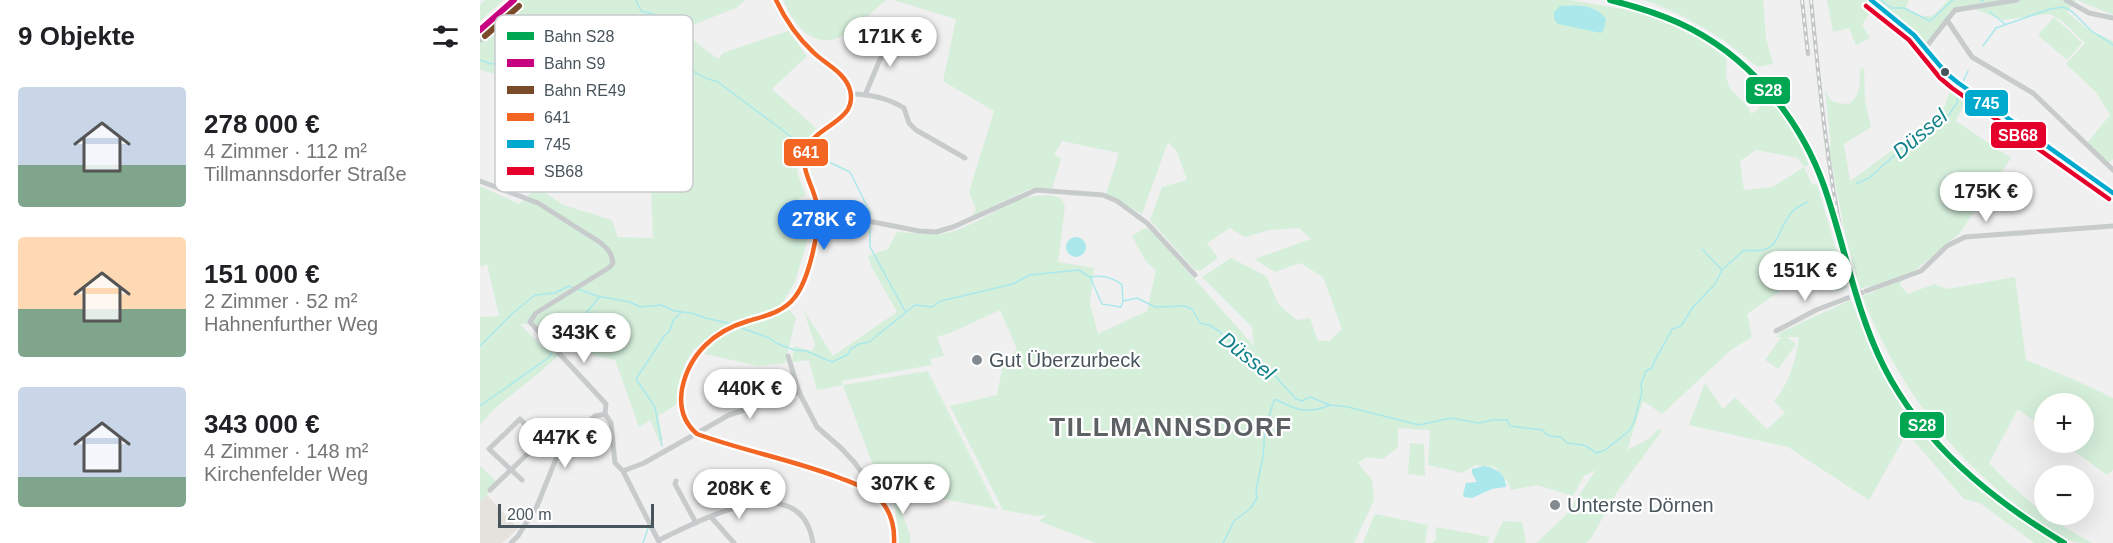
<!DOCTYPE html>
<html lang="de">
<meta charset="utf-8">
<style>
body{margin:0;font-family:Helvetica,sans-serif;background:#f6f6f6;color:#202124;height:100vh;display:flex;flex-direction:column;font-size:22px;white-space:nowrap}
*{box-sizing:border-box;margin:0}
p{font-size:20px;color:#757577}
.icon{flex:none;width:33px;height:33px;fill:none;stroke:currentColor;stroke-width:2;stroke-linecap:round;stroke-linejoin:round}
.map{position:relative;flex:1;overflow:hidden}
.side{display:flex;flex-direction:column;background:#fff;width:480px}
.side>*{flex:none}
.buttons{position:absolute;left:1554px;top:393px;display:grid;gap:12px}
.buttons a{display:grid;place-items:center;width:60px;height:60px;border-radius:50%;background:#fff;box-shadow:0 6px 24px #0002;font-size:30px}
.scale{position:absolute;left:18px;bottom:15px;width:156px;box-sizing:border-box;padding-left:6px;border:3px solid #48555c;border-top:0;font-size:16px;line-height:21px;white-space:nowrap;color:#48555c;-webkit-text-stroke:4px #fff;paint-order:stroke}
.price{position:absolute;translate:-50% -51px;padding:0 14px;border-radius:21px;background:#fff;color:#222;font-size:20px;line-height:39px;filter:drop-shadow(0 2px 3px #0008)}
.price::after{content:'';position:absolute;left:50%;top:36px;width:18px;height:14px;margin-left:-9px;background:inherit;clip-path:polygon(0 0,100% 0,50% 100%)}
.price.on{background:#1a73e8;color:#fff}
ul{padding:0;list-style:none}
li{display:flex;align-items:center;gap:18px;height:150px;padding:0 18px}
li span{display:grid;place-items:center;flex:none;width:168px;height:120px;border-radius:6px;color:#555}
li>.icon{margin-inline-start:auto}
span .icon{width:72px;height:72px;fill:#fffc;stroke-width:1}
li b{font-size:26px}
h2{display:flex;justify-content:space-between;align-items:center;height:72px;padding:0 18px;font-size:26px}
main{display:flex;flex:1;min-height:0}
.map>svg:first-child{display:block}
.commercial{fill:#e5e2de}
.green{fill:#d5efdb;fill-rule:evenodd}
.water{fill:#abe8eb}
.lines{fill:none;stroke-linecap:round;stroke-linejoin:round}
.stream{stroke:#abe8eb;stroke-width:1.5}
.minor-tunnel{stroke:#c6c9cb;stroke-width:5;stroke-dasharray:5 2.5;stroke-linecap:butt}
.minor{stroke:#c8cbcc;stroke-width:5}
.major{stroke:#c5c9cb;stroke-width:7}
.rail-casing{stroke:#c3c6c7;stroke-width:4}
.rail{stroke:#fff;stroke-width:1.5;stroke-dasharray:4.5;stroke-linecap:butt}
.bus-1-casing{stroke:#fff;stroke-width:9}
.bus-2-casing{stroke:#fff;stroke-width:9}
.bus-3-casing{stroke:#fff;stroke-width:9}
.bus-1{stroke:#f26522;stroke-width:4.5}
.bus-2{stroke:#00a9ce;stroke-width:4.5}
.bus-3{stroke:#e4002b;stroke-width:4.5}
.rail-1-casing{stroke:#fff;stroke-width:10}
.rail-2-casing{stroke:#fff;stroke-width:10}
.rail-3-casing{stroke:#fff;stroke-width:10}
.rail-1{stroke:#00a651;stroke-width:6}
.rail-2{stroke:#c7007f;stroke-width:6}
.rail-3{stroke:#7a4b2a;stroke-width:6}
.bus-dot{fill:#48555c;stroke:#fff;stroke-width:2}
.poi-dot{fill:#838b90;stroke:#fff;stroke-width:2}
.labels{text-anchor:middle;stroke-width:4.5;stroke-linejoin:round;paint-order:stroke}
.poi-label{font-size:20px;fill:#48555c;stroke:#fff;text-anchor:start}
.water-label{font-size:21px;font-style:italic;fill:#108188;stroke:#fff}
.district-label{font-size:26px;font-weight:bold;letter-spacing:1.5px;fill:#5c6164;stroke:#fff}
.key{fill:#fff;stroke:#c8ccce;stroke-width:1.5}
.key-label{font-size:16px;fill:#48555c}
.line-badge{stroke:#fff;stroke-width:2}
.badge-label{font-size:16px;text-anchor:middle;font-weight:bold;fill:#fff}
</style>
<main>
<section class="side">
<h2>9 Objekte<svg class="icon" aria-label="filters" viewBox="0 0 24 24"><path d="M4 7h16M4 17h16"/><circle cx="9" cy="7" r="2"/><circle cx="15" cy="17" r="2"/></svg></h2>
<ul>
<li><span style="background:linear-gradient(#c9d6e8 65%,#7fa58c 0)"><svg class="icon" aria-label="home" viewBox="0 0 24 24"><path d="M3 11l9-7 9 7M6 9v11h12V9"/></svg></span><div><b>278 000 €</b><p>4 Zimmer · 112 m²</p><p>Tillmannsdorfer Straße</p></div></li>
<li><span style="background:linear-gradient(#ffd9b3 60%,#7fa58c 0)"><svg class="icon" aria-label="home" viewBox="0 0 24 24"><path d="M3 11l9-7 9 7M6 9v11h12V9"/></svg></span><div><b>151 000 €</b><p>2 Zimmer · 52 m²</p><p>Hahnenfurther Weg</p></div></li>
<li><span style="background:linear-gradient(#c9d6e8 75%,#7fa58c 0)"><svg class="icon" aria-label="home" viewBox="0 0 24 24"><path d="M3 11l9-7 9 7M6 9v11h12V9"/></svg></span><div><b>343 000 €</b><p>4 Zimmer · 148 m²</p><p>Kirchenfelder Weg</p></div></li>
</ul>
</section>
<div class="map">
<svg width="1633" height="543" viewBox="0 0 1633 543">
<rect width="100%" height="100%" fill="#f0f0f0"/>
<polygon class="commercial" points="7,495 38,529 22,543 0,543 0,502"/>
<g class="green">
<polygon points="5,0 23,0 0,21 0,5"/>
<path d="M41,0H266L256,8L200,30L238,59L243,53L308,31L327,56L292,89L336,128C316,156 310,161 326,195L306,206L311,229L329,235L315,282L303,302L316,318L305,363L278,366L221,353L215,348L205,363L197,404L178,416L183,440L179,441L170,420L159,427L135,360L115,356L97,339L59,373L15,408L0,425V317L19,316L7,264L1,267L0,264V186L39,204L57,187L83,205L132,220L138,237L173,238L171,189L125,184L50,168L57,132L55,118L60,79L47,82L0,70V37ZM40,324H56L72,341L63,348Z"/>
<path d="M303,0H406C395,9 370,33 358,38C330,48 313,22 303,0Z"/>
<path d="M413,0H1090L1166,13L1216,37L1247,58C1247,66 1245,76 1248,83C1252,96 1269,102 1271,114L1278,110L1282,99L1296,106L1319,140L1329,165L1324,167L1332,185L1337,184L1367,288L1356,291L1339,264L1267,314L1272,337L1251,350L1182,414L1163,401L1147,450L1169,439L1178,429L1182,431L1137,492L1112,537L1106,543H1056L1085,516L1116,470L1104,476L1093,496L1057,485L1031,490L1028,482L1015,467L995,465L982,473L948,465L950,430L918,428V447L903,459L887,457L878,463L892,480L894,500L874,543H616L559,521L567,515L557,516L523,510L470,406L517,395L522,369L537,349L520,310L470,333L457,337L464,356L450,359L452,365L361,381L363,385L448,371L517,509L409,489L397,476L363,385L337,390L329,360L312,362L314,346L332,351L335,345L324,311L353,356L417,312L391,266L388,256L408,249L417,232C437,233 459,237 477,230C511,218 544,186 581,198L585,207L578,262L614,268L610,304L618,334L667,311L676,270L667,263L652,236L665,228L671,230L774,346L772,327L722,277L751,258L786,276L799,305L817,320L830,318L838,341H850L862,329L843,277L820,263L795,272L774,259L831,239L819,228L790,230L765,237L750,228L727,243L738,258L720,271L714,269L670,220L682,187L707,180L697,152L688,142L662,214L626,194L639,153L582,141L574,155L581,158L572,189H550L492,216L496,209L489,192L514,111L463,81L476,19ZM1276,150L1318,158L1324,167L1293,187L1264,190L1260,161Z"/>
<path d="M1164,0H1283L1286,38L1293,64L1278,67C1241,36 1209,16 1164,0Z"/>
<polygon points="1347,0 1429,0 1426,7 1440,17 1454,15 1468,0 1596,0 1587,12 1606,28 1633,41 1633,159 1629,163 1607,143 1630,115 1616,92 1586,64 1605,43 1582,21 1570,14 1523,20 1494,9 1471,14 1446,44 1420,21 1392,9 1382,25 1390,38 1376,45 1369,28 1353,32"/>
<polygon points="1597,0 1633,0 1633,15"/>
<polygon points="1574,17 1602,43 1587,60 1558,35"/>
<path d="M1384,68L1385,100L1391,127L1364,144L1370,181L1447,125L1465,106L1472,85L1488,96L1476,121L1531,158L1479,234L1419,284L1428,294L1454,284L1467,289L1535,277L1546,360L1595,380L1633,398V470L1627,475L1583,443L1604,442V404H1564V428L1538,409L1509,463C1539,496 1573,522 1612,543C1607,543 1599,543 1594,542C1579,537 1553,518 1540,508C1465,450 1417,383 1382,296L1396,291L1389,286L1380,289L1366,238L1348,146H1351L1345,88C1349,103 1355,103 1369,104C1381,94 1380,84 1380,69Z"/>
<path d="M1371,300C1384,333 1396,366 1415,396C1449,452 1522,509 1578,543H1554L1500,503L1484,499L1427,433L1389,500L1308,447L1209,425L1225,383L1243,409L1255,397L1287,429L1305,413L1294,401C1309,385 1316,359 1319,337H1307L1316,344L1298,369L1285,360L1301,337H1296L1301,332Z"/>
<polygon points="930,443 944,444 945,476 928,474"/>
<polygon points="0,466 18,483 0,502"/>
<polygon points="408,496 416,496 431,538 430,543 419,543 415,507"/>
<polygon points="895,514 948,525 945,543 883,543"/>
<polygon points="1023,521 1042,522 1046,543 1013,543"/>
<polygon points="956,527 1010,537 1007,543 952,543 956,540"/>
</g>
<g class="water">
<path d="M1080,6C1098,6 1114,3 1126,19L1124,29L1121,33L1078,24L1074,19V12Z"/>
<circle cx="596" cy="247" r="10"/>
<path d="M1004,466C1016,468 1026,474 1026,487L1012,489L992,498L984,497L983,495L986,483L997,482L992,473V469Z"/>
</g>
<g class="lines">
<g class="stream">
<polyline points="156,0 161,11 176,15 177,30 175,37"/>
<polyline points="1401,0 1411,8 1424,8 1450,21 1473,0"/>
<polyline points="1501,0 1503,1"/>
<polyline points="1510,12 1525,24"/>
<path d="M161,37H175C180,44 187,46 193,52L192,55C199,58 202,62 208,67C217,75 227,79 238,82L317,141"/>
<path d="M1503,46L1516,28L1570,9L1583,7C1596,11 1602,24 1613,32C1619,36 1627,40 1633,45"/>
<path d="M0,60L11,64L27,61L74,60L121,50C130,45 144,41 155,39"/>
<polyline points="1482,84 1488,71"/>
<polyline points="336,156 370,172 391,214"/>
<polyline points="1376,184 1389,178 1426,145 1468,116 1477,103 1480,88"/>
<polyline points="390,225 390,247 425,311"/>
<polyline points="1222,249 1242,270"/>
<path d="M610,277C622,275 633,277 642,285L643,300"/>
<polyline points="98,289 117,296 150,302 160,307 181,305 194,311 211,313 225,318 252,324"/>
<path d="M259,327L289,338L296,343L314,350L326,351L352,362L367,355L371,349L379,344L389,342L435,305L452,307L461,301L533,284L549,275L599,270L610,277L622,304L641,307L643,301L657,298L675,307L704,306L712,309L720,323L729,325L739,331L752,343L761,346L769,356L785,365L816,399L822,401L830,397L850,405L868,407L939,425L971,418L998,423L1013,420H1027L1030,426L1063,430L1066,434L1070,436L1081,437L1087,443L1104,445L1117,453L1125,450L1149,431L1154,422L1162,392L1161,384L1166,371L1172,368C1177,353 1186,343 1192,329L1201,326L1213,307L1235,284L1242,270L1264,250C1302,254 1293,237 1311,213C1315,208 1321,205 1327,202"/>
<polyline points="81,344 120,296"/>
<polyline points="0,346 34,312 55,295 75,293 89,286 94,288"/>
<polyline points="0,406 68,358 72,353"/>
<polyline points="182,446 175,407 156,379 185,335 189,332 194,319 201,313"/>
<polyline points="163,543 168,528"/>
<path d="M743,543L754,521L770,509L777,498L776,490L783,457L785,430L794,400H797C818,411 828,414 850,405"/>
</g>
<polyline class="minor-tunnel" points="1365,299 1386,291"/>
<g class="minor">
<polyline points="1586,0 1609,13 1633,18"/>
<polyline points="1467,20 1492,57 1553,93 1633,170"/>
<polyline points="0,40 7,35"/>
<polyline points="1446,47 1475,10 1537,0"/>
<path d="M371,94C389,94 409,99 424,108L429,123L436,130L485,158"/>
<polyline points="385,95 409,38 436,44"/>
<path d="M0,181L58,203L118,241C126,247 132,252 133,263L130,267L56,313L50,322L126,404L125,414"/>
<polyline points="338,213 342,212 439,231 456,232 473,227 556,190 623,195 637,201 667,223 715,275"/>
<polyline points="1386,291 1441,271 1467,246 1485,237 1633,226"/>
<polyline points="1296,331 1336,310 1365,299"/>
<polyline points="308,356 319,392 337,427 361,448 375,463 388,482"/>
<polyline points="125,414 131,423 135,463 143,471 179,542"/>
<polyline points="143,471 164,463 249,415 319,392"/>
<polyline points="42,480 9,449 40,419 61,441 78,454"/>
<polyline points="196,481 195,484 216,523"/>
<polyline points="10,490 61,441"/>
<polyline points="231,517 254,543"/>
<path d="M179,540C219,521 321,465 333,543"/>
<polyline points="31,543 38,536 57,506 78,454 85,442 115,416 125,414"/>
</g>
<g class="major">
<path d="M296,0C304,19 318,37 333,52C345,64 365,72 370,90C380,121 337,125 327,147C316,171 338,189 338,212C339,229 326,282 317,295C302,315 283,316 261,323C229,333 207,357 202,390C199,409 202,422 217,434C262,451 310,459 355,476C367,481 380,484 390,491C407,502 416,523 414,543"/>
<polyline points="1391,0 1434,35 1466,73 1477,82 1633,193"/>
</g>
<g class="rail-casing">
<g id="rail">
<polyline points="1322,0 1328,54"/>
<path d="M1331,0C1339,80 1346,162 1363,241"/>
<polyline points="1365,247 1375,289"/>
</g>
</g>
<use href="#rail" class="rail"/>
<g class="bus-1-casing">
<path id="bus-1" d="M296,0C305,19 317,37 333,52C345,64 365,72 370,90C378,121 337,125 327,148C318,168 334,186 337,205C341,227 329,279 315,297C304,312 285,316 268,321C234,331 209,354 202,389C199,407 203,422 217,434C264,451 313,460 360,478C373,483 386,487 397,496C410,509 415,526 414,543"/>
</g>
<g class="bus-2-casing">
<polyline id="bus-2" points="1391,0 1434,35 1466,73 1477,82 1633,193"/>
</g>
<g class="bus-3-casing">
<polyline id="bus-3" points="1386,6 1429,40 1460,78 1472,88 1629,199"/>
</g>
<use href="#bus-1" class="bus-1"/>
<use href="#bus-2" class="bus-2"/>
<use href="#bus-3" class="bus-3"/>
<g class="rail-1-casing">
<path id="rail-1" d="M1130,0C1154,6 1177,13 1199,23C1267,54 1319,116 1344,186C1365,246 1375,309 1404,367C1443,444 1511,499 1584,543"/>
</g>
<g class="rail-2-casing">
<polyline id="rail-2" points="0,30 34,0"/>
</g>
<g class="rail-3-casing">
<polyline id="rail-3" points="5,36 39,6"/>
</g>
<use href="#rail-1" class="rail-1"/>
<use href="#rail-2" class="rail-2"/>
<use href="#rail-3" class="rail-3"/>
</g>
<circle class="bus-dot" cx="1465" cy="72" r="5"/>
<g class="poi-dot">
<circle cx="497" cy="360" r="6"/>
<circle cx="1075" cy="505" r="6"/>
</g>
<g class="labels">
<g class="poi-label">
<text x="509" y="367">Gut Überzurbeck</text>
<text x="1087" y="512">Unterste Dörnen</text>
</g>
<g class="water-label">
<text transform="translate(1440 134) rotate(-40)" y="7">Düssel</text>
<text transform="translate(767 356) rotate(38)" y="7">Düssel</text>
</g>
<g class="district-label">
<text x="691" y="436">TILLMANNSDORF</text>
</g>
</g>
<rect x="15" y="15" width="198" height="177" rx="9" class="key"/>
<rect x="27" y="32" width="27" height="8" fill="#00a651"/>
<rect x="27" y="59" width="27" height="8" fill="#c7007f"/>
<rect x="27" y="86" width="27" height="8" fill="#7a4b2a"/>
<rect x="27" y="113" width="27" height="8" fill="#f26522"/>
<rect x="27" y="140" width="27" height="8" fill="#00a9ce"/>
<rect x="27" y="167" width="27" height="8" fill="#e4002b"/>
<g class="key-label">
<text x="64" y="42">Bahn S28</text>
<text x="64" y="69">Bahn S9</text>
<text x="64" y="96">Bahn RE49</text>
<text x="64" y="123">641</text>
<text x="64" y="150">745</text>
<text x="64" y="177">SB68</text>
</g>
<g class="line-badge">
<rect x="1265" y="76" width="46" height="29" rx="6" fill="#00a651"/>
<rect x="1484" y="89" width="45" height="28" rx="6" fill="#00a9ce"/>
<rect x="1510" y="121" width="57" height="28" rx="6" fill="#e4002b"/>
<rect x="303" y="138" width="46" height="29" rx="6" fill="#f26522"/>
<rect x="1419" y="411" width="46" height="28" rx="6" fill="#00a651"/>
</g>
<g class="badge-label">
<text x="1288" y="96">S28</text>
<text x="1506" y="109">745</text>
<text x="1538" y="141">SB68</text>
<text x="326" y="158">641</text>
<text x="1442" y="431">S28</text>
</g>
</svg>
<div class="buttons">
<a>+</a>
<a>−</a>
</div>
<div class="scale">200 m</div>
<b class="price" style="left:410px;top:68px">171K €</b>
<b class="price" style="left:1506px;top:223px">175K €</b>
<b class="price on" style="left:344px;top:251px">278K €</b>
<b class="price" style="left:1325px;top:302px">151K €</b>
<b class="price" style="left:104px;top:364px">343K €</b>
<b class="price" style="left:270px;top:420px">440K €</b>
<b class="price" style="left:85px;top:469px">447K €</b>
<b class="price" style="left:423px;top:515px">307K €</b>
<b class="price" style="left:259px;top:520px">208K €</b>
</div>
</main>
